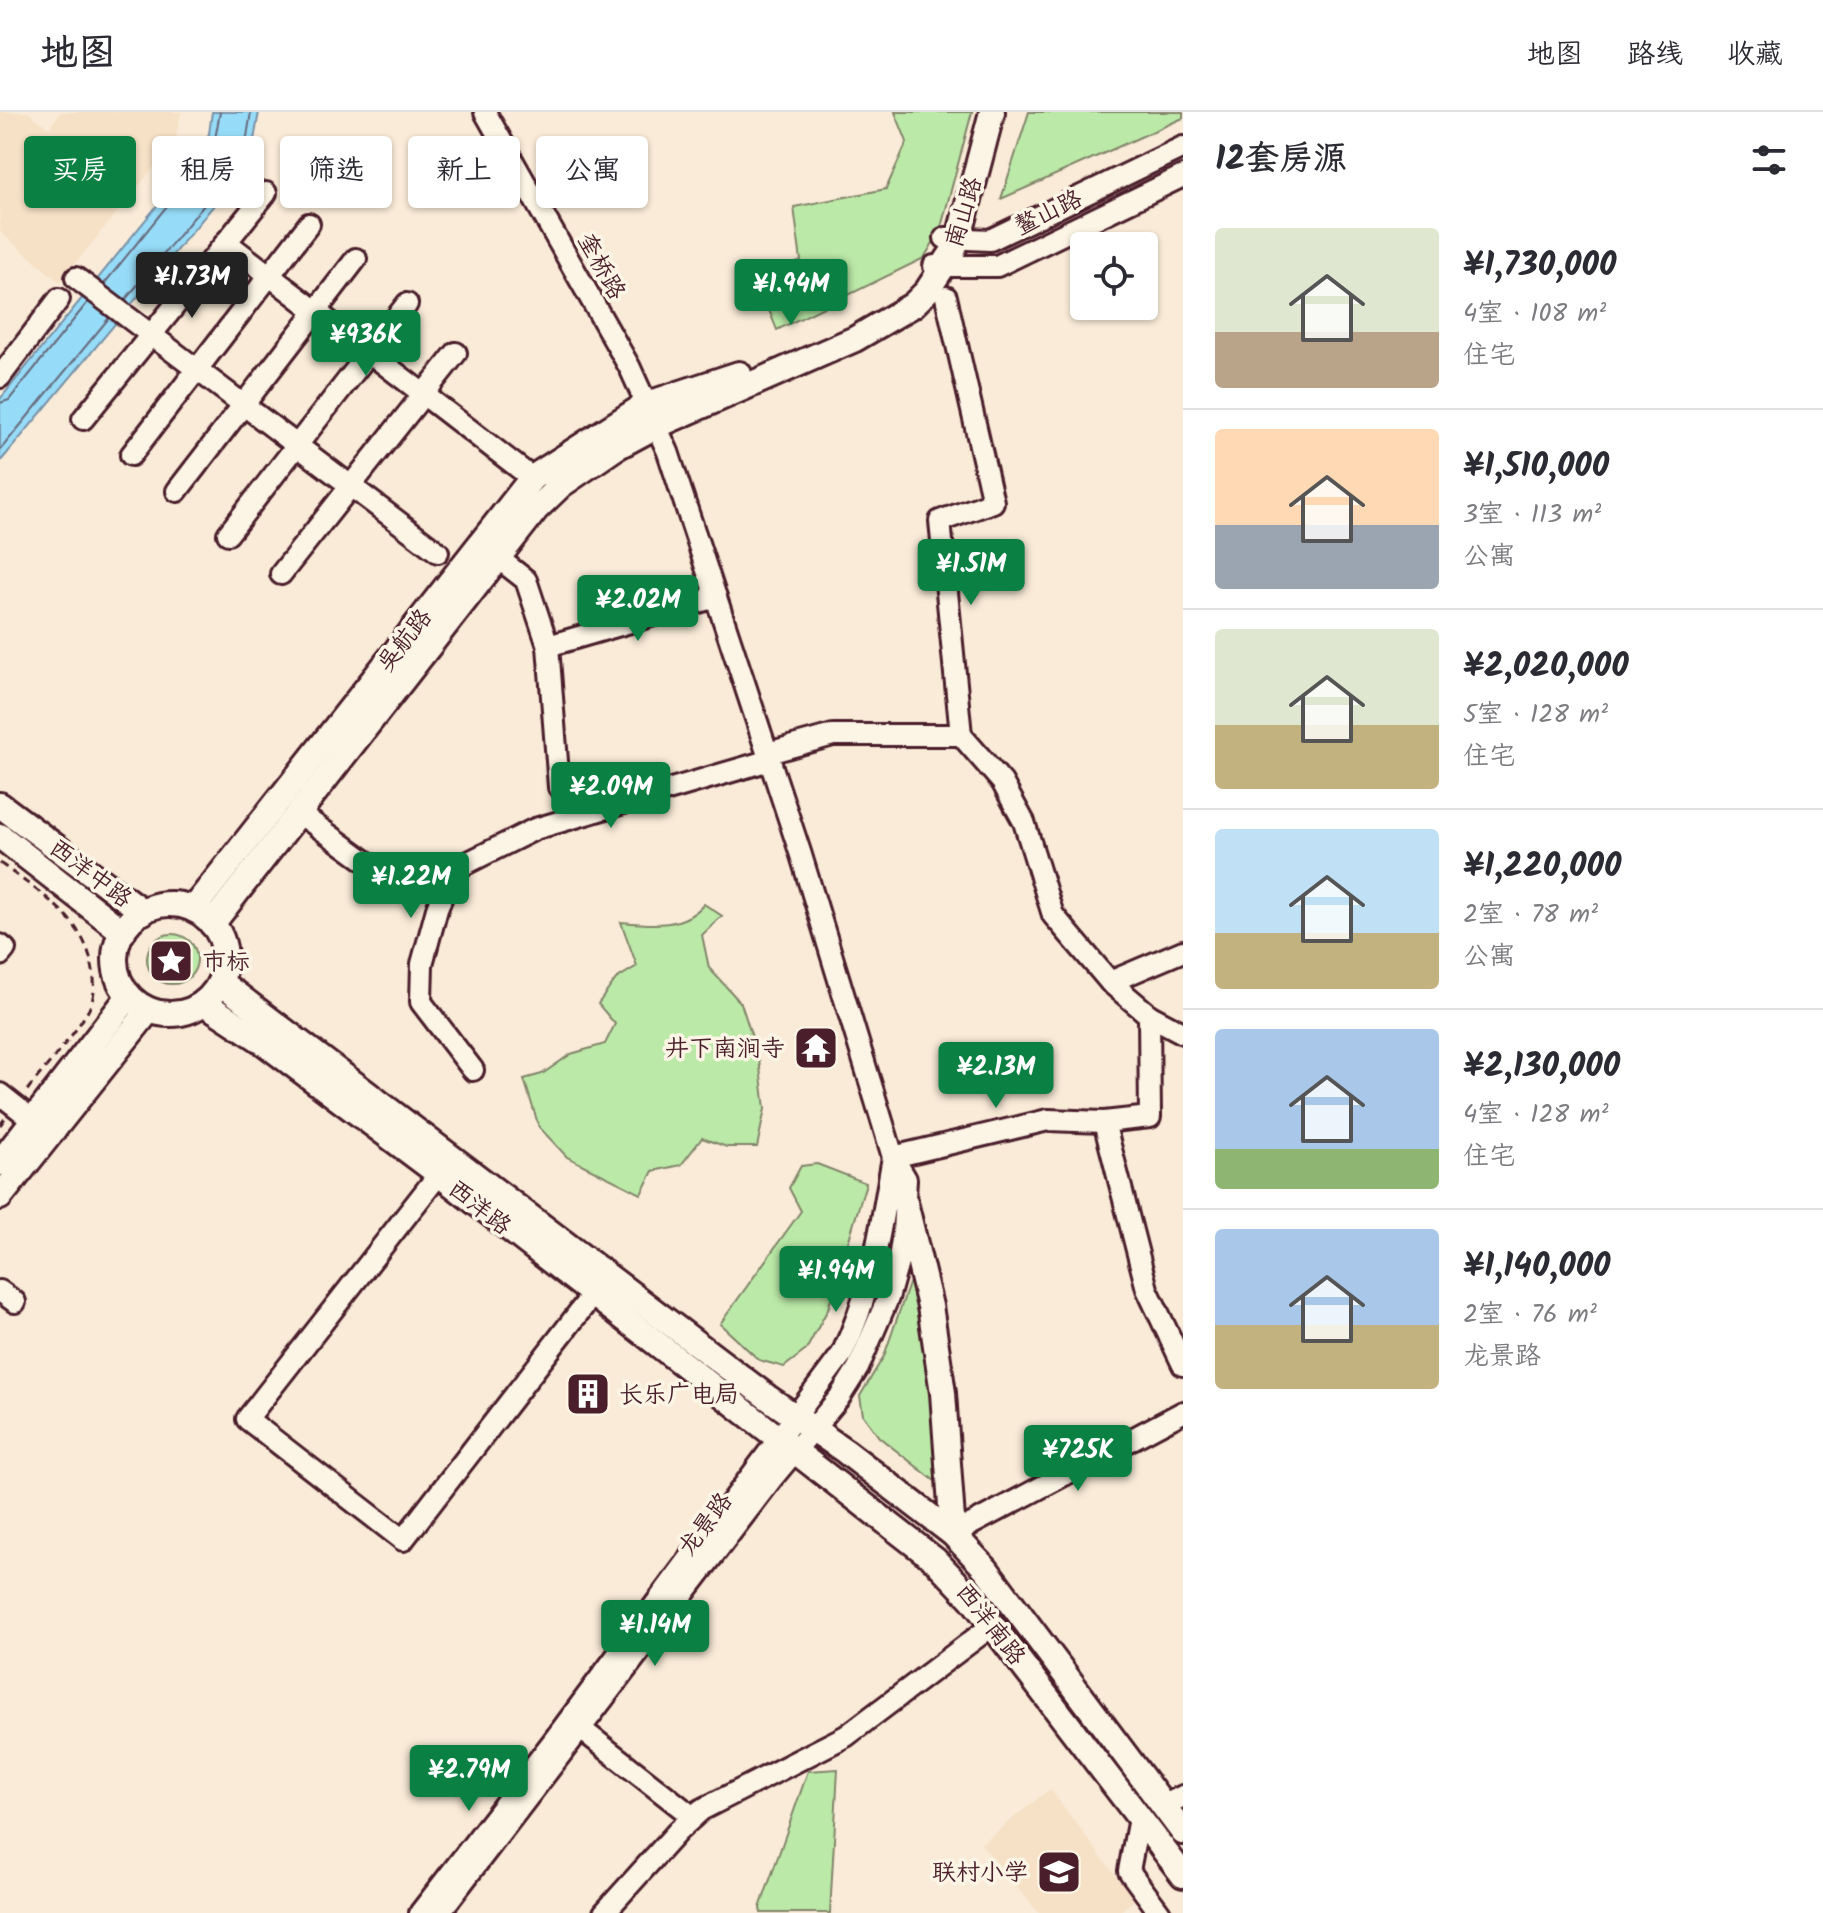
<!DOCTYPE html>
<html lang="zh">
<meta charset="utf-8">
<style>
body{margin:0;font-family:Kalam,"LXGW WenKai TC",sans-serif;background:#f7f7f7;color:#2b2b33;height:100vh;display:flex;flex-direction:column;font-size:30px;white-space:nowrap}
*{box-sizing:border-box;margin:0}
p{font-size:26px;color:#7c7c81}
.icon{flex:none;width:44px;height:44px;fill:none;stroke:currentColor;stroke-width:2;stroke-linecap:round;stroke-linejoin:round}
.map{position:relative;flex:1;overflow:hidden}
.side{display:flex;flex-direction:column;background:#fff;width:640px}
.side>*{flex:none}
.hud{position:absolute;left:24px;top:24px;width:760px;height:72px;display:flex;gap:16px}
.fabs{position:absolute;left:1070px;top:120px;display:grid;gap:16px}
.fabs a{display:grid;place-items:center;width:88px;height:88px;border-radius:8px;background:#fff;box-shadow:0 2px 6px #0004;font-size:40px}
.price{position:absolute;translate:-50% -68px;padding:0 18px;border-radius:8px;background:#0b8043;color:#fff;font-size:26px;line-height:52px;filter:drop-shadow(0 2px 4px #0008)}
.price::after{content:'';position:absolute;left:50%;top:48px;width:24px;height:18px;margin-left:-12px;background:inherit;clip-path:polygon(0 0,100% 0,50% 100%)}
.price.on{background:#222;color:#fff}
ul{padding:0;list-style:none}
li{display:flex;align-items:center;gap:24px;height:200px;padding:0 32px}
li+li{border-top:2px solid #e1e1e2}
li span{display:grid;place-items:center;flex:none;width:224px;height:160px;border-radius:8px;color:#555}
li>.icon{margin-inline-start:auto}
span .icon{width:96px;height:96px;fill:#fffc;stroke-width:1}
li b{font-size:34px}
h2{display:flex;justify-content:space-between;align-items:center;height:96px;padding:0 32px;font-size:34px}
.chip{padding:0 28px;border-radius:8px;background:#fff;box-shadow:0 2px 6px #0004;font-size:28px;line-height:72px}
.chip.on{background:#0b8043;color:#fff}
header{display:flex;align-items:center;gap:48px;box-sizing:border-box;height:112px;padding:0 40px;background:#fff;border-bottom:2px solid #e1e1e2}
header strong{font-size:38px}
nav{display:flex;gap:44px;margin-inline-start:auto;font-size:28px}
main{display:flex;flex:1;min-height:0}
.map>svg:first-child{display:block}
.built{fill:#f6e0c6}
.green{fill:#bbeaa8;stroke:#82846a;stroke-width:2}
.water{fill:#96dcf8;stroke:#7890a6;stroke-width:2}
.lines{fill:none;stroke-linecap:round;stroke-linejoin:round}
.shore{stroke:#686b7d;stroke-width:2}
.minor-casing{stroke:#4a1f2b;stroke-width:26}
.major-casing{stroke:#4a1f2b;stroke-width:30}
.path{stroke:#4a1f2b;stroke-width:3;stroke-dasharray:8 6;stroke-linecap:butt}
.minor{stroke:#fcf5e5;stroke-width:20}
.major{stroke:#fcf5e5;stroke-width:24}
.labels{text-anchor:middle;stroke-width:7;stroke-linejoin:round;paint-order:stroke}
.street-label{font-size:24px;fill:#4a1f2b;stroke:#fcf5e5}
.poi-label{font-size:24px;fill:#4a1f2b;stroke:#fcf5e5;text-anchor:start}
</style>
<header>
<strong>地图</strong>
<nav><a>地图</a><a>路线</a><a>收藏</a></nav>
</header>
<main>
<div class="map">
<svg width="1183" height="1801" viewBox="0 0 1183 1801">
<rect width="100%" height="100%" fill="#f9ebd7"/>
<filter id="ink" filterUnits="userSpaceOnUse"><feTurbulence type="fractalNoise" baseFrequency=".0125" numOctaves="2"/><feDisplacementMap in="SourceGraphic" scale="16" xChannelSelector="R" yChannelSelector="G"/><feConvolveMatrix kernelMatrix="1 2 1 2 8 2 1 2 1" color-interpolation-filters="sRGB"/></filter>
<g filter="url(#ink)">
<g class="built">
<polygon points="0,0 27,0 49,16 61,0 181,0 175,29 60,170 0,120"/>
<polygon points="1050,1677 1134,1788 1118,1801 1039,1801 981,1732"/>
</g>
<g class="green">
<polygon points="895,0 972,0 940,119 924,146 777,218 757,168 801,149 794,95 886,77 907,30"/>
<polygon points="1029,0 1183,0 1183,6 1001,87"/>
<path d="M704,792L722,804L702,823L709,856L741,891L759,947L765,997L757,1035H727L702,1026L681,1053L653,1059L641,1082L567,1045L539,1015L524,967L542,962L571,942L605,932L615,912L598,892L616,867L637,854L621,810C651,813 683,817 704,792Z"/>
<circle cx="172" cy="847" r="25"/>
<polygon points="817,1052 866,1071 828,1197 806,1238 784,1255 759,1248 720,1212 801,1099 789,1076 801,1054"/>
<path d="M910,1169C923,1231 943,1305 935,1369L879,1325L863,1303L860,1284L884,1244Z"/>
<polygon points="838,1657 830,1801 761,1801 760,1796 808,1659"/>
</g>
<polygon class="water" points="212,0 259,0 253,34 220,86 0,350 0,287 173,74 209,22"/>
<g class="lines">
<g class="shore">
<polygon points="223,35 227,37 227,41 194,89 189,89 188,84"/>
<polyline points="104,172 179,79 215,27 220,0"/>
<polyline points="125,188 214,81 246,31 251,0"/>
<polyline points="0,291 9,288 88,190"/>
<polyline points="0,338 109,206"/>
</g>
<g class="minor-casing">
<g id="minor">
<polyline points="945,126 990,128 1183,35"/>
<polyline points="226,130 532,366"/>
<polyline points="934,154 997,154 1183,64"/>
<polyline points="76,166 438,440"/>
<polyline points="0,265 59,187"/>
<polyline points="83,307 266,81"/>
<polyline points="131,343 309,112"/>
<polyline points="177,379 356,147"/>
<polyline points="228,422 407,192"/>
<polyline points="498,446 526,468 548,534 559,675"/>
<polyline points="281,462 456,241"/>
<polyline points="548,534 716,485"/>
<polyline points="961,623 1002,670 1024,710 1053,803 1110,870 1149,903 1150,1005 1104,1010 1147,1177 1183,1253"/>
<polyline points="768,641 833,623 961,623 940,409 993,390 946,185"/>
<path d="M299,701L390,767C409,761 424,757 443,763L446,774L437,797L422,852L421,890L473,958"/>
<polyline points="443,763 535,717 770,648"/>
<polyline points="0,833 5,837 0,843"/>
<polyline points="1110,870 1183,839"/>
<polyline points="1149,903 1183,921"/>
<polyline points="0,982 33,1008"/>
<polyline points="893,1045 1048,1008 1104,1010"/>
<polyline points="439,1062 247,1307 403,1428 593,1182"/>
<polyline points="0,1179 15,1190"/>
<polyline points="953,1422 1183,1300"/>
<polyline points="581,1617 693,1705"/>
<polyline points="1163,1694 1183,1684"/>
<polyline points="1139,1706 1129,1759 1160,1801"/>
<path d="M420,1801L554,1628L842,1242C874,1174 880,1117 893,1045"/>
<polyline points="439,1801 774,1364 839,1286 858,1256 888,1186 899,1147 903,1121 906,1067 893,1045 800,740 668,340 630,256 485,0"/>
<polyline points="604,1801 678,1719 701,1698 846,1624 993,1513"/>
</g>
</g>
<g class="major-casing">
<g id="major">
<polyline points="0,693 143,800"/>
<polyline points="0,724 123,820"/>
<circle cx="170" cy="847" r="55"/>
<polyline points="193,797 532,366 645,293 739,262"/>
<polyline points="212,812 536,397 561,373 615,336 656,314 855,227 913,193 927,179 952,141 961,118 992,0"/>
<polyline points="220,870 767,1285 845,1339 953,1422 986,1457 1183,1720"/>
<polyline points="204,891 259,927 439,1062 935,1448 972,1487 1183,1763"/>
<polyline points="0,1051 129,884"/>
<polyline points="0,1085 149,898"/>
<polyline points="905,1090 930,1194 943,1281 953,1422"/>
</g>
</g>
<g class="path">
<path d="M0,751C43,784 89,807 94,867C95,879 93,892 86,902C69,930 45,955 25,981"/>
<polyline points="0,1013 6,1005"/>
</g>
<use href="#minor" class="minor"/>
<use href="#major" class="major"/>
</g>
</g>
<defs>
<g id="sight-square" transform="scale(2.3)"><rect x="-9" y="-9" width="18" height="18" rx="4" fill="#4a1f2b" stroke="#fcf5e5"/><path d="M0-6L1.8-2.2L6-1.7L2.9 1.2L3.7 5.4L0 3.3L-3.7 5.4L-2.9 1.2L-6-1.7L-1.8-2.2Z" fill="#fff"/></g>
<g id="temple-square" transform="scale(2.3)"><rect x="-9" y="-9" width="18" height="18" rx="4" fill="#4a1f2b" stroke="#fcf5e5"/><path d="M0-6L5-2H3V0L6.5 2.5H4V6H1.5V3h-3V6H-4V2.5H-6.5L-3 0V-2H-5Z" fill="#fff"/></g>
<g id="building-square" transform="scale(2.3)"><rect x="-9" y="-9" width="18" height="18" rx="4" fill="#4a1f2b" stroke="#fcf5e5"/><path d="M-4-6H4V6H1V3H-1V6H-4ZM-2.5-4.3h1.7v1.8h-1.7ZM.8-4.3h1.7v1.8H.8ZM-2.5-1h1.7V.8h-1.7ZM.8-1h1.7V.8H.8Z" fill="#fff"/></g>
<g id="school-square" transform="scale(2.3)"><rect x="-9" y="-9" width="18" height="18" rx="4" fill="#4a1f2b" stroke="#fcf5e5"/><path d="M0-5L7-2L0 1L-7-2ZM-4 1L0 2.5L4 1V4Q0 6-4 4Z" fill="#fff"/></g>
</defs>
<g fill-rule="evenodd">
<use href="#sight-square" x="171" y="849"/>
<use href="#temple-square" x="816" y="936"/>
<use href="#building-square" x="588" y="1282"/>
<use href="#school-square" x="1059" y="1760"/>
</g>
<g class="labels">
<g class="street-label">
<text transform="translate(963 100) rotate(-73)" y="8">南山路</text>
<text transform="translate(1048 100) rotate(-26)" y="8">鳌山路</text>
<text transform="translate(602 154) rotate(61)" y="8">奎桥路</text>
<text transform="translate(404 528) rotate(-52)" y="8">吴航路</text>
<text transform="translate(91 761) rotate(37)" y="8">西洋中路</text>
<text transform="translate(480 1095) rotate(38)" y="8">西洋路</text>
<text transform="translate(705 1412) rotate(-53)" y="8">龙景路</text>
<text transform="translate(991 1512) rotate(52)" y="8">西洋南路</text>
</g>
<g class="poi-label">
<text x="202" y="857">市标</text>
<text x="785" y="944" text-anchor="end">井下南涧寺</text>
<text x="619" y="1290">长乐广电局</text>
<text x="1028" y="1768" text-anchor="end">联村小学</text>
</g>
</g>
</svg>
<div class="fabs">
<a><svg class="icon" aria-label="locate" viewBox="0 0 24 24"><circle cx="12" cy="12" r="6"/><path d="M12 2v4M12 18v4M2 12h4M18 12h4"/></svg></a>
</div>
<b class="price on" style="left:192px;top:208px">¥1.73M</b>
<b class="price" style="left:791px;top:215px">¥1.94M</b>
<b class="price" style="left:366px;top:266px">¥936K</b>
<b class="price" style="left:971px;top:495px">¥1.51M</b>
<b class="price" style="left:638px;top:531px">¥2.02M</b>
<b class="price" style="left:611px;top:718px">¥2.09M</b>
<b class="price" style="left:411px;top:808px">¥1.22M</b>
<b class="price" style="left:996px;top:998px">¥2.13M</b>
<b class="price" style="left:836px;top:1202px">¥1.94M</b>
<b class="price" style="left:1078px;top:1381px">¥725K</b>
<b class="price" style="left:655px;top:1556px">¥1.14M</b>
<b class="price" style="left:469px;top:1701px">¥2.79M</b>
<div class="hud">
<a class="chip on">买房</a>
<a class="chip">租房</a>
<a class="chip">筛选</a>
<a class="chip">新上</a>
<a class="chip">公寓</a>
</div>
</div>
<section class="side">
<h2>12套房源<svg class="icon" aria-label="filters" viewBox="0 0 24 24"><path d="M4 7h16M4 17h16"/><circle cx="9" cy="7" r="2"/><circle cx="15" cy="17" r="2"/></svg></h2>
<ul>
<li><span style="background:linear-gradient(#dfe7d0 65%,#b9a48a 0)"><svg class="icon" aria-label="home" viewBox="0 0 24 24"><path d="M3 11l9-7 9 7M6 9v11h12V9"/></svg></span><div><b>¥1,730,000</b><p>4室 · 108 m²</p><p>住宅</p></div></li>
<li><span style="background:linear-gradient(#ffd9b3 60%,#9aa5b1 0)"><svg class="icon" aria-label="home" viewBox="0 0 24 24"><path d="M3 11l9-7 9 7M6 9v11h12V9"/></svg></span><div><b>¥1,510,000</b><p>3室 · 113 m²</p><p>公寓</p></div></li>
<li><span style="background:linear-gradient(#dfe7d0 60%,#c2b280 0)"><svg class="icon" aria-label="home" viewBox="0 0 24 24"><path d="M3 11l9-7 9 7M6 9v11h12V9"/></svg></span><div><b>¥2,020,000</b><p>5室 · 128 m²</p><p>住宅</p></div></li>
<li><span style="background:linear-gradient(#bfe0f5 65%,#c2b280 0)"><svg class="icon" aria-label="home" viewBox="0 0 24 24"><path d="M3 11l9-7 9 7M6 9v11h12V9"/></svg></span><div><b>¥1,220,000</b><p>2室 · 78 m²</p><p>公寓</p></div></li>
<li><span style="background:linear-gradient(#a9c7e8 75%,#8fb573 0)"><svg class="icon" aria-label="home" viewBox="0 0 24 24"><path d="M3 11l9-7 9 7M6 9v11h12V9"/></svg></span><div><b>¥2,130,000</b><p>4室 · 128 m²</p><p>住宅</p></div></li>
<li><span style="background:linear-gradient(#a9c7e8 60%,#c2b280 0)"><svg class="icon" aria-label="home" viewBox="0 0 24 24"><path d="M3 11l9-7 9 7M6 9v11h12V9"/></svg></span><div><b>¥1,140,000</b><p>2室 · 76 m²</p><p>龙景路</p></div></li>
</ul>
</section>
</main>
